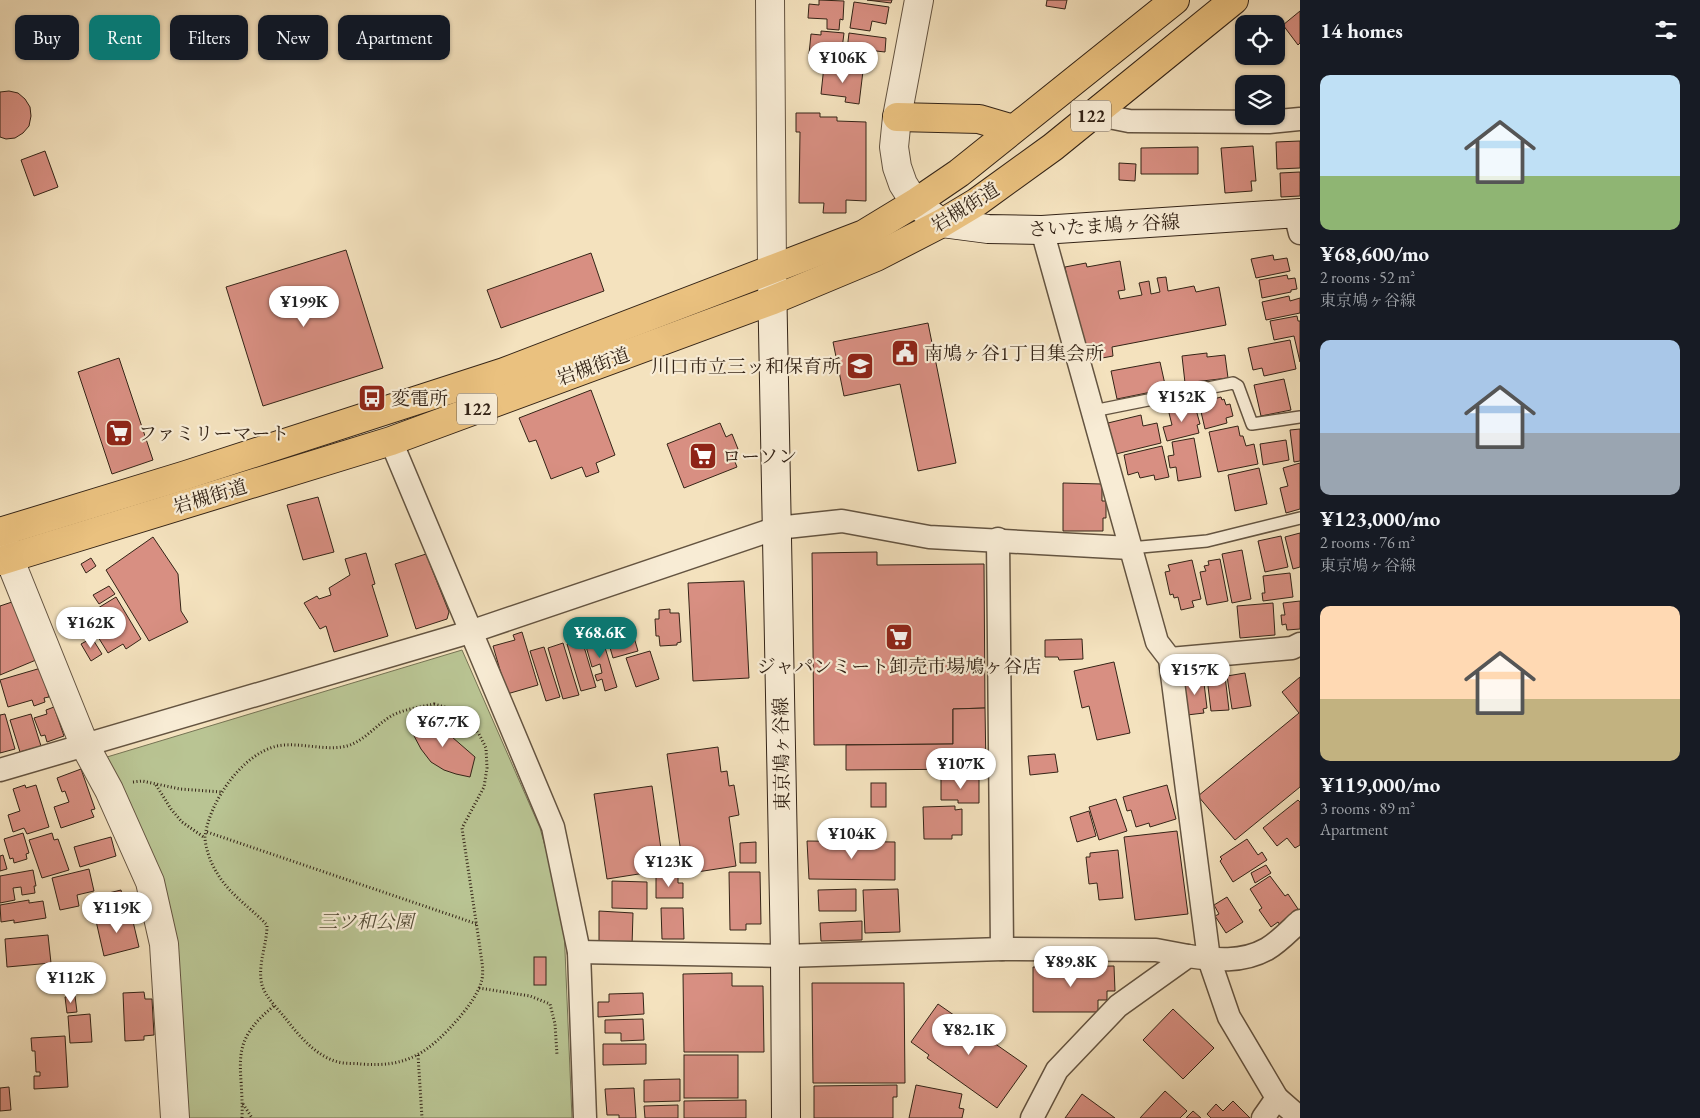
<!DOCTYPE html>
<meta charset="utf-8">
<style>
body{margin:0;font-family:"EB Garamond","Noto Serif JP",serif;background:#242831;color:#f1f3f6;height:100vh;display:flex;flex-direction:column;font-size:19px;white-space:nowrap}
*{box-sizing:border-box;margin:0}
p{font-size:16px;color:#9ea1a6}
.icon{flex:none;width:28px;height:28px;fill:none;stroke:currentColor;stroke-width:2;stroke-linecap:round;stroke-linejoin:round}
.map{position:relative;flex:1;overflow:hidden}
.panel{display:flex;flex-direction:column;background:#171b24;width:400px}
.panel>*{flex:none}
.banner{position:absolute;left:15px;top:15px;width:475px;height:45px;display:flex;gap:10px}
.controls{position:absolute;left:1235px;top:15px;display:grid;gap:10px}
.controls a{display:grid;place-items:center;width:50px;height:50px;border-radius:10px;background:#171b24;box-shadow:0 1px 4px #0004;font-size:25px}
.price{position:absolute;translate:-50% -42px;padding:0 11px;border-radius:18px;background:#fff;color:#222;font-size:16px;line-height:32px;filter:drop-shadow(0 1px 2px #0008)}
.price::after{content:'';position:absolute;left:50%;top:30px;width:15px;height:11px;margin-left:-8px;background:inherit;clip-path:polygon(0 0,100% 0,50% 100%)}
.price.selected{background:#0f766e;color:#fff}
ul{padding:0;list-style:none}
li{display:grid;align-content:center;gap:10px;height:265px;padding:0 20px}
li span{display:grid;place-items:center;height:155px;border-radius:10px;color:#555}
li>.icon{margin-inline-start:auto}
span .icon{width:90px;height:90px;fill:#fffc;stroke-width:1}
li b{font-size:21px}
h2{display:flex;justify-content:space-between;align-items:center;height:60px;padding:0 20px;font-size:21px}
.tag{padding:0 18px;border-radius:10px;background:#171b24;box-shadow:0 1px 4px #0004;font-size:18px;line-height:45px}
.tag.selected{background:#0f766e;color:#fff}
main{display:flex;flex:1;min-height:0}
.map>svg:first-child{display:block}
.green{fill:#b9c493;stroke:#767455}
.building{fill:#d88f82;stroke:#342417}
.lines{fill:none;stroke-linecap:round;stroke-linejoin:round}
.service-casing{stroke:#645441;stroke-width:14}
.minor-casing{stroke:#645441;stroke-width:25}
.tertiary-casing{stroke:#645441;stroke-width:30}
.secondary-casing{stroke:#342417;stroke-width:30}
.trunk-casing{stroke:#342417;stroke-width:30}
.path{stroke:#342417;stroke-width:3;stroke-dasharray:1 2.5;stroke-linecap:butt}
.service{stroke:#f8ecd5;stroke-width:11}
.minor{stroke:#f8ecd5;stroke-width:22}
.tertiary{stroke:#f8ecd5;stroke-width:28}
.secondary{stroke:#f8ecd5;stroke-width:28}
.trunk{stroke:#eac17f;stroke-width:28}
.labels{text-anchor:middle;stroke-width:4.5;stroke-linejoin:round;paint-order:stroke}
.shield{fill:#f8ecd5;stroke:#6f6050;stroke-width:1}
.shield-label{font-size:18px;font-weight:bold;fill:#342417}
.street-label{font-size:19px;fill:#342417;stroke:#f8ecd5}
.poi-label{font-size:19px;fill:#342417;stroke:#f8ecd5;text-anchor:start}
.park-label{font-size:19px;font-style:italic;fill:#554c36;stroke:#f8ecd5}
</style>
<main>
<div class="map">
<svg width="1300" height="1118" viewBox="0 0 1300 1118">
<rect width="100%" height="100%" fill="#f4e2be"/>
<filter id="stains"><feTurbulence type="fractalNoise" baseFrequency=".004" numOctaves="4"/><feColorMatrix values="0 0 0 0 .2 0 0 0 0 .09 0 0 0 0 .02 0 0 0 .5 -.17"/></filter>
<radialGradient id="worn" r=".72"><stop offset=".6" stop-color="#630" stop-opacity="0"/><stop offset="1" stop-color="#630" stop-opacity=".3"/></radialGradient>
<polygon class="green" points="462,650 540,828 557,889 564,927 572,1118 186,1118 150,851 107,757"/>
<g class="building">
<polygon points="819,0 844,1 843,20 840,19 839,30 827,29 827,19 808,18 809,4 819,5"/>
<polygon points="867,0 892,0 891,3"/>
<polygon points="1047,0 1067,0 1065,9 1046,6"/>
<polygon points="854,2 889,7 886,24 872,21 870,31 850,28"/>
<polygon points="1300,11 1300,43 1298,45 1283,25"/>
<polygon points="821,31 844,33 840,65 823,63 824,55 809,54 811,34 821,35"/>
<polygon points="849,33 886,38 885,52 867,50 865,66 849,64 851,50 847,50"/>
<polygon points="824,66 863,71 859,104 845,102 846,97 821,94"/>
<polygon points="9,91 18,93 25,99 30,107 31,116 29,126 23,133 15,138 6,139 0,137 0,92"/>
<polygon points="796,113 820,113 820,117 837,117 837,121 866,122 866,201 846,200 846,213 823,213 824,203 799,203 800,132 796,132"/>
<polygon points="1300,141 1300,168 1277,169 1276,142"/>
<polygon points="1253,146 1256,181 1251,181 1252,191 1225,193 1221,148"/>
<polygon points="1198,147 1198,174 1141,174 1141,148"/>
<polygon points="45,151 58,187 34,196 21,160"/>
<polygon points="1119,163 1136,164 1135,181 1119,180"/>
<polygon points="1300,172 1300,196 1281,197 1280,173"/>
<polygon points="346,250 383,368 263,406 226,287"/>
<polygon points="591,253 604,291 501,328 487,290"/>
<polygon points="1273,255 1274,260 1287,258 1290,271 1256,278 1251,259"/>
<polygon points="1120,261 1125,290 1118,291 1120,299 1142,295 1139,283 1149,281 1151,294 1160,292 1157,278 1166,277 1168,291 1194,286 1196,292 1219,287 1226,325 1112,347 1113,356 1086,361 1076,326 1065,267 1086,263 1087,267"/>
<polygon points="1287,275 1288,279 1295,278 1297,289 1291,290 1291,292 1262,298 1259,280"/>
<polygon points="1289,296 1290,301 1300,298 1300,313 1266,320 1262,302"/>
<polygon points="1297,316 1298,321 1300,321 1300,362 1294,336 1274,340 1270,321"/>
<polygon points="928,323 956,463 918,471 900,384 844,396 833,342"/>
<polygon points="1290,340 1296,369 1264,376 1262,368 1253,370 1248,348"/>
<polygon points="1207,353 1207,357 1225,355 1228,378 1185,383 1182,356"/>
<polygon points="119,358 153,460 112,474 78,372"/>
<polygon points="1160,362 1166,389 1117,399 1111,371"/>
<polygon points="1284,379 1291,410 1261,416 1254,385"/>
<polygon points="591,390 615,455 596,463 599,472 586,477 582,467 551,479 536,440 529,442 519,418"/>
<polygon points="1221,397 1222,400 1224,399 1226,405 1230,404 1233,416 1226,418 1227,423 1205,429 1199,403"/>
<polygon points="1187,404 1188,408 1195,406 1200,424 1197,425 1199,433 1167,441 1163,427 1172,425 1168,409"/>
<polygon points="1141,415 1143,426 1157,423 1161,443 1116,454 1108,423"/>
<polygon points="720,423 726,437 732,434 738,449 731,452 737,467 684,488 667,444"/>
<polygon points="1238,426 1240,436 1243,436 1246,446 1254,444 1258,464 1218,472 1209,432"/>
<polygon points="1300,429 1300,461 1294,462 1290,430"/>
<polygon points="1194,438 1201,477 1178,481 1176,467 1170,468 1168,456 1174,455 1172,442"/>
<polygon points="1286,440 1289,460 1263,465 1260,444"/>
<polygon points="1162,446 1169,477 1155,480 1154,475 1140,478 1138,472 1128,475 1124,455"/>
<polygon points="1300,463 1300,509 1286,513 1280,488 1288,486 1283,468"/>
<polygon points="1259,468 1267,504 1235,511 1228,475"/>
<polygon points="1063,483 1102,484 1102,501 1106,501 1106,518 1103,518 1103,531 1063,531"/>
<polygon points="318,497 334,552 303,560 287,505"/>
<polygon points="1300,533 1300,567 1293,569 1285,537"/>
<polygon points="1281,536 1288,567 1265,572 1258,541"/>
<polygon points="153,537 178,574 181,611 188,622 149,641 106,570"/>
<polygon points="1242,550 1251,599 1232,603 1222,554"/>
<polygon points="877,552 877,565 984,564 985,708 953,709 953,744 814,745 812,553"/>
<polygon points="366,553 375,584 372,585 388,636 334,652 326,626 320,629 304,603 317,596 319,599 331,595 329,588 350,575 345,559"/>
<polygon points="426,554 449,612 447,619 416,629 395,564"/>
<polygon points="91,558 96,566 86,573 81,564"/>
<polygon points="1220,559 1228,601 1207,605 1200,572 1206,571 1204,566 1209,565 1208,561"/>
<polygon points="1192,560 1201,599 1192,601 1194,607 1181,610 1178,597 1174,598 1173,594 1170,595 1165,572 1170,571 1168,565"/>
<polygon points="1290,573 1293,597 1263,601 1262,593 1265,593 1263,576"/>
<polygon points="744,581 749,678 693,681 688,583"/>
<polygon points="109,586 115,594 99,604 93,595"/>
<polygon points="116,597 141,639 126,649 123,644 108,653 85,616"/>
<polygon points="1300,601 1300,629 1287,630 1286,624 1282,625 1281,615 1285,615 1283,603"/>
<polygon points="12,602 36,660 0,675 0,606"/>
<polygon points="1273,603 1275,635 1240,638 1237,606"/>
<polygon points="670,609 670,613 679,613 681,642 677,643 677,645 660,646 659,636 656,636 655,619 659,619 659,610"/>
<polygon points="629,620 638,651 613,658 604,627"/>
<polygon points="600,631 617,687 605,691 602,679 597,681 595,675 602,673 600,664 592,667 583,636"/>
<polygon points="522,632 538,685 507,694 493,646 515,640 513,635"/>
<polygon points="92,638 102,654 91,661 81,644"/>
<polygon points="1082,639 1083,659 1059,660 1058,657 1045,657 1045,640"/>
<polygon points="582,640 596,687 581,691 567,644"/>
<polygon points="563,643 579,695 563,699 548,648"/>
<polygon points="544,647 560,697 546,701 530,651"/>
<polygon points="650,651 659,679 636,687 626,658"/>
<polygon points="1114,662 1130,733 1097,740 1089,706 1082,708 1074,671"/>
<polygon points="41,668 49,697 44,698 45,702 34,706 32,700 8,707 0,680"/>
<polygon points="1245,673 1251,706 1232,709 1227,676"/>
<polygon points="1203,675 1207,708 1203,709 1204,713 1187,715 1184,685 1189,684 1188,677"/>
<polygon points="1225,676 1229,710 1211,711 1207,678"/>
<polygon points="1300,677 1300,787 1235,840 1198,796 1299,713 1282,692"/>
<polygon points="54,707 64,736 47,742 45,735 41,736 34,718 47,714 46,710"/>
<polygon points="985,708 986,769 846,770 846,745 953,744 953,709"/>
<polygon points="5,714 15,749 0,753 0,715"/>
<polygon points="31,714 41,746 20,752 10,720"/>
<polygon points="429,717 475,757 470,777 456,774 444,770 431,762 421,749 413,734 411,725"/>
<polygon points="718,747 721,772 727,771 729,786 734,785 739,815 729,817 736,866 684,874 667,754"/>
<polygon points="1055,754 1058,772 1030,775 1028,756"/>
<polygon points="81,769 95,809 91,810 94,817 61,828 54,807 69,802 65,791 62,792 57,778"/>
<polygon points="941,778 979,778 979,803 958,803 958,800 941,800"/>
<rect x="871" y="783" width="15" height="24"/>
<polygon points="25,785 26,788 36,785 49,827 27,834 24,828 13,832 8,815 20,811 13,789"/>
<polygon points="1167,785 1176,819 1150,827 1149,823 1136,827 1131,810 1127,811 1123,797"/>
<polygon points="652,786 664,870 607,879 594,794"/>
<polygon points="1116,799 1127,831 1099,840 1089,807"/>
<polygon points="1298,800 1300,802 1300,845 1295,848 1287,838 1277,846 1263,828"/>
<polygon points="955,806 955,810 962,809 962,835 952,835 952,839 924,839 923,807"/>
<polygon points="1089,811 1096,836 1077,842 1070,817"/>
<polygon points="1177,831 1188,914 1135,920 1124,837"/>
<polygon points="23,833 29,853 26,854 27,859 14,863 13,858 10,859 4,839"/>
<polygon points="52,833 54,840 58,839 69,870 42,878 29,840"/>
<polygon points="111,837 116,856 80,867 74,847"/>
<polygon points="1247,839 1258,855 1262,852 1267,860 1233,882 1220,861 1222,859 1220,857"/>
<polygon points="807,841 895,842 895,880 809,879"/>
<polygon points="756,842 756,863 740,863 740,843"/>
<polygon points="1118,850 1123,898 1099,900 1097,883 1089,884 1086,857 1090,857 1090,853"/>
<polygon points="3,855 7,869 0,871 0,856"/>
<polygon points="1266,865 1271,873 1255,883 1251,873"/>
<polygon points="89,869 94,891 77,895 79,906 60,910 52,878"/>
<polygon points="33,870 36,886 34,886 35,893 22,895 21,887 13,888 15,900 0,903 0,876"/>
<polygon points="729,872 760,872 761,924 746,924 746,930 730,930"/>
<polygon points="1270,876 1285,896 1288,894 1298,909 1293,912 1295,916 1280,925 1278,922 1271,927 1259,910 1262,908 1250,889"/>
<polygon points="656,877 678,877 678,883 683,883 683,898 656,898"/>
<polygon points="612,881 647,882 647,909 612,908"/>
<polygon points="856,889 856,911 819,911 818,890"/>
<polygon points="898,889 900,932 865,933 863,890"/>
<polygon points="121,890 125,909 96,916 92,897"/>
<polygon points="1227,897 1243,922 1226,933 1215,916 1219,914 1214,905"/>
<polygon points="29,900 29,903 43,901 46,918 14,923 14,920 1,922 0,905"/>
<polygon points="661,908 683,908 684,939 662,939"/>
<polygon points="599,911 633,913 632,946 599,944"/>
<polygon points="131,913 139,947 104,956 96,921"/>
<polygon points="862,921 862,940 821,941 820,923"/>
<polygon points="48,935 51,963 7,967 5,939"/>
<rect x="534" y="957" width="12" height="28"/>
<polygon points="1114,966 1115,991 1107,991 1107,1000 1098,1000 1098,1012 1033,1012 1033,967"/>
<polygon points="732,973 732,986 763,986 764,1052 684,1052 683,974"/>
<polygon points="812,983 904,983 905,1083 813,1083"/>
<polygon points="144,992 145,999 152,999 154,1035 144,1036 144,1040 125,1041 123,993"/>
<polygon points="643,993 644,1014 598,1017 598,1002 609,1002 609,994"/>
<polygon points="75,996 77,1012 67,1013 65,997"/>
<polygon points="938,1004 1027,1066 997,1108 927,1058 929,1055 911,1042"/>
<polygon points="1173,1009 1214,1048 1183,1079 1143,1040"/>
<polygon points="90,1014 92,1042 70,1043 68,1016"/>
<polygon points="643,1019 644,1040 621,1041 621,1033 605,1033 605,1020"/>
<polygon points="65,1036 68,1087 34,1089 34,1076 40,1076 40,1072 36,1072 35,1051 32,1051 31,1038"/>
<polygon points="603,1044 646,1044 646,1064 603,1065"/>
<rect x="684" y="1055" width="54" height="43"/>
<polygon points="680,1079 680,1101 644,1102 644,1080"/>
<polygon points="897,1085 897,1097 893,1097 893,1118 814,1118 814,1086"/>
<polygon points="916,1085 962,1094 959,1108 964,1109 962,1118 909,1118"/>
<polygon points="9,1087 11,1110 0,1111 0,1088"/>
<polygon points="634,1088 636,1118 619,1118 619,1115 607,1115 605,1089"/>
<polygon points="1165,1091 1187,1111 1180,1118 1140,1118"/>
<polygon points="1082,1094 1115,1118 1065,1118"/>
<polygon points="746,1100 746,1118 684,1118 684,1101"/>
<polygon points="1233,1101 1250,1118 1211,1118 1207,1114 1216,1104 1223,1111"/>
<polygon points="678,1105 678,1118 645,1118 644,1106"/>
<polygon points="1193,1111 1201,1118 1186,1118"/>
</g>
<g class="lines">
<g class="service-casing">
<g id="service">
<polyline points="1093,411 1233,383 1238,386 1252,424 1300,417"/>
<polyline points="1130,548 1207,541 1300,518"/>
</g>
</g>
<g class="minor-casing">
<g id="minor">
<polyline points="1094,114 1129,121 1269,122 1300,119"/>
<polyline points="1295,213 1300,233"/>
<polyline points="1042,230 1157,642 1170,659 1209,959 1229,1017 1277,1098 1300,1118"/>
<polyline points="391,441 553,827 579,952 585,1118"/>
<polyline points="998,539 1002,949"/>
<polyline points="1170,659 1292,648 1300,644"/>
<polyline points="0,770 470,632 777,528 842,521 929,537 1130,548"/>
<polyline points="579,952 785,956 1002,949 1156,950 1188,956"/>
<path d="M1032,1118L1057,1070L1118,1006L1188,956C1215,960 1242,963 1267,949C1279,942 1290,930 1300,921"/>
<polyline points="1263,1118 1277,1098"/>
</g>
</g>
<g class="tertiary-casing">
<g id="tertiary">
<polyline points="770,0 772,270"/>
<polyline points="915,203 903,184 897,167 894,147 897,117 919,0"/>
<polyline points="1,538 84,744 109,790 150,882 164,944 175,1118"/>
</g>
</g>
<g class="secondary-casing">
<g id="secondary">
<polyline points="915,203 942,223 988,229 1042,230 1300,213"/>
<polyline points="772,277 785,956 786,1118"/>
</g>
</g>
<g class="trunk-casing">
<g id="trunk">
<polyline points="897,117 979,119 1013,129"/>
<polyline points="0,532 186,475 504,372 864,234 915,203 959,173 1175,0"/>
<polyline points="0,561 391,441 773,300 876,257 942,223 977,202 1053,147 1234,0"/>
</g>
</g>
<g class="path">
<path d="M434,704L452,709L469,721L479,734L486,748L487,768L484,787L462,828L480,948C481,958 484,969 482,979C479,993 468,1007 459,1018C429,1052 408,1068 361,1064C354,1063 345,1064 338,1062C316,1056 300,1037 286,1019C278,1009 266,998 262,985C257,965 267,946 267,925C251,908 229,894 217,873C211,864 205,847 205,837C209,802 242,754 277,746C298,742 321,750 342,747C363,744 376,724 393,715C405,709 421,707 434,704Z"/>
<polyline points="133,782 142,781 180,789 222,792"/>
<polyline points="156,785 171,809 182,822 205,838"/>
<polyline points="207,832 477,924"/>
<polyline points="479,988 530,996 550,1004 555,1024 557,1055"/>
<polyline points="418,1055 422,1118"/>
<polyline points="243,1104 252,1118"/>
<path d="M242,1118C244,1064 226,1044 275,1005"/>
</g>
<use href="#service" class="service"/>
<use href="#minor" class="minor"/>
<use href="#tertiary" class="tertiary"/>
<use href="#secondary" class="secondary"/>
<use href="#trunk" class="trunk"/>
</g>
<defs>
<g id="civic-square" transform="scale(1.4375)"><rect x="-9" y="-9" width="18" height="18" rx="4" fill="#8f2418" stroke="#f8ecd5"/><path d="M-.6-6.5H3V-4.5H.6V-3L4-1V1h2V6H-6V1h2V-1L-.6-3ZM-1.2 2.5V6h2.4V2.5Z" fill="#fff"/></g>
<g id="school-square" transform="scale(1.4375)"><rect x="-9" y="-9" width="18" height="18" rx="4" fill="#8f2418" stroke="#f8ecd5"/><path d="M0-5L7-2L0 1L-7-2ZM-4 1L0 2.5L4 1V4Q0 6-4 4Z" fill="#fff"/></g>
<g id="bus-square" transform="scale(1.4375)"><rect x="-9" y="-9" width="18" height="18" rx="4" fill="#8f2418" stroke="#f8ecd5"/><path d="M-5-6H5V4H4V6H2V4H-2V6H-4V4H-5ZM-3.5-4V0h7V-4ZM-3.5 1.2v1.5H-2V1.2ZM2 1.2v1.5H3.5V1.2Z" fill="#fff"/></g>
<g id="supermarket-square" transform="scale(1.4375)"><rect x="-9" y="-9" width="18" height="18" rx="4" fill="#8f2418" stroke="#f8ecd5"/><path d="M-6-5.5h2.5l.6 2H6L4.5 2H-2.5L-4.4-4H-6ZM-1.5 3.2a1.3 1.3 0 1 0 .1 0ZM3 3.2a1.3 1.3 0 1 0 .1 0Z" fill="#fff"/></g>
</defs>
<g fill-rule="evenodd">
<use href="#civic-square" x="905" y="353"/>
<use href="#school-square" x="860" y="366"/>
<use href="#bus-square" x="372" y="398"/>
<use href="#supermarket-square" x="119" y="433"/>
<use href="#supermarket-square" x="703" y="456"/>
<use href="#supermarket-square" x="899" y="637"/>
</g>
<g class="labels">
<g class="shield">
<rect x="1071" y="100.5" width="40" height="31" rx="4"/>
<rect x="457" y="393.5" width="40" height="31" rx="4"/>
</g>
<g class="shield-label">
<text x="1091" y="122">122</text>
<text x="477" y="415">122</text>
</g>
<g class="street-label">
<text transform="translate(965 207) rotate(-32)" y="7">岩槻街道</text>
<text transform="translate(1104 225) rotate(-3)" y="7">さいたま鳩ヶ谷線</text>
<text transform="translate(593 366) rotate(-20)" y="7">岩槻街道</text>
<text transform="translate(210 496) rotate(-17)" y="7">岩槻街道</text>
<text transform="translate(781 754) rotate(-91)" y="7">東京鳩ヶ谷線</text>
</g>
<g class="poi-label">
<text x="924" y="360">南鳩ヶ谷1丁目集会所</text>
<text x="841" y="373" text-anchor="end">川口市立三ッ和保育所</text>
<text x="391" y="405">変電所</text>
<text x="138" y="440">ファミリーマート</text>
<text x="722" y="463">ローソン</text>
<text x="899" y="673" text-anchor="middle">ジャパンミート卸売市場鳩ヶ谷店</text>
</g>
<g class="park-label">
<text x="366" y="928">三ツ和公園</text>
</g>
</g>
<rect width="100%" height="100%" filter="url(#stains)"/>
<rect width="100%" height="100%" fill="url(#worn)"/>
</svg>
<div class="controls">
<a><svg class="icon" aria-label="locate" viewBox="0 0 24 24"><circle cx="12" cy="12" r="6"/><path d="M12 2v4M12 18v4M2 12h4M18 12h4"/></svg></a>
<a><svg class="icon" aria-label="layers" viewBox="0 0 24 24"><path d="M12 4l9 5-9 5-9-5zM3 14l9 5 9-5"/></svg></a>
</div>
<b class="price" style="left:843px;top:84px">¥106K</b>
<b class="price" style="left:304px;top:328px">¥199K</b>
<b class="price" style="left:1182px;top:423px">¥152K</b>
<b class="price" style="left:91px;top:649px">¥162K</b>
<b class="price selected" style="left:600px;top:659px">¥68.6K</b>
<b class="price" style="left:1195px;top:696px">¥157K</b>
<b class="price" style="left:443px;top:748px">¥67.7K</b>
<b class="price" style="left:961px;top:790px">¥107K</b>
<b class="price" style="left:852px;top:860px">¥104K</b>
<b class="price" style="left:669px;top:888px">¥123K</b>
<b class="price" style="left:117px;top:934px">¥119K</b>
<b class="price" style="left:1071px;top:988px">¥89.8K</b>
<b class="price" style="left:71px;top:1004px">¥112K</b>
<b class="price" style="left:969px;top:1056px">¥82.1K</b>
<div class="banner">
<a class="tag">Buy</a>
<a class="tag selected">Rent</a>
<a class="tag">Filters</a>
<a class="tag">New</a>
<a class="tag">Apartment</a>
</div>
</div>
<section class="panel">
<h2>14 homes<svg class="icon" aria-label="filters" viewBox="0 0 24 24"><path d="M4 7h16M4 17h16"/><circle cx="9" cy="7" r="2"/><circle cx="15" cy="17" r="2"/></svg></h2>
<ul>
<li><span style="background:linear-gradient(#bfe0f5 65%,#8fb573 0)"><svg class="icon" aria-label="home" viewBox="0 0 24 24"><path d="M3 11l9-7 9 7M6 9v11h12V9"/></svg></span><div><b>¥68,600/mo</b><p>2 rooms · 52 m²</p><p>東京鳩ヶ谷線</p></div></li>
<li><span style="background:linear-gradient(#a9c7e8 60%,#9aa5b1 0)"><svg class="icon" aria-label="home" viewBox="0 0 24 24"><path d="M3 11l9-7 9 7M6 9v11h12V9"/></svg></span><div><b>¥123,000/mo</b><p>2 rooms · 76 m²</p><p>東京鳩ヶ谷線</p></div></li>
<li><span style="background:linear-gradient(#ffd9b3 60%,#c2b280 0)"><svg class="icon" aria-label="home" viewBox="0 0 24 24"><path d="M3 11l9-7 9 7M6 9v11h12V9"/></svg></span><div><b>¥119,000/mo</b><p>3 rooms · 89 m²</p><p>Apartment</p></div></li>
</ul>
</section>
</main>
